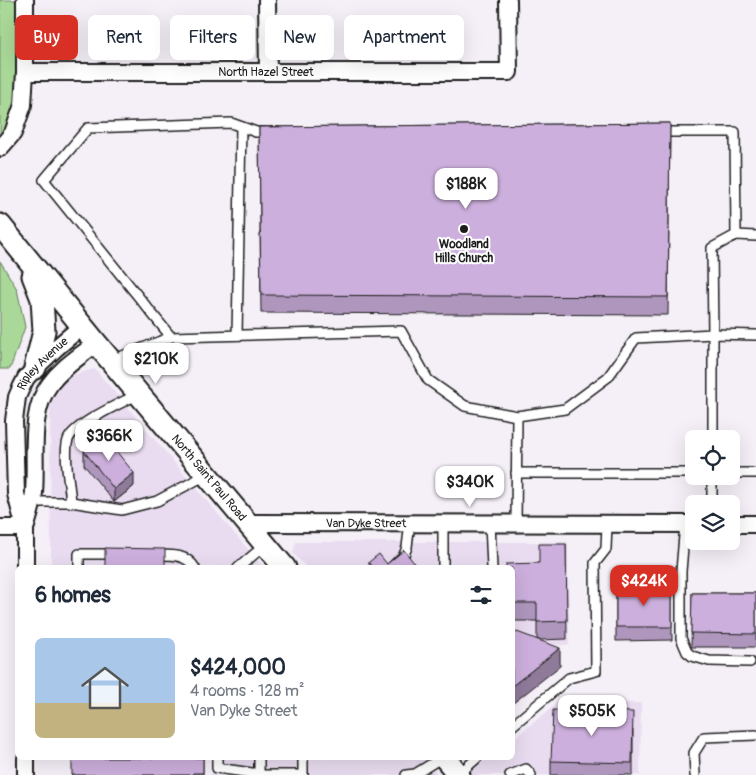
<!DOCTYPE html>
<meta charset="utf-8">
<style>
body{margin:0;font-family:Pangolin,sans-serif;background:#f2f2f3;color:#1f2937;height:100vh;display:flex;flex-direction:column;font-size:19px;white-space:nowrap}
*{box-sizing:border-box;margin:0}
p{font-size:16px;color:#747a83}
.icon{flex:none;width:28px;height:28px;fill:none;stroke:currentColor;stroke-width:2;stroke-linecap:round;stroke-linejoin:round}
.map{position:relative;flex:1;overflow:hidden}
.details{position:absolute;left:15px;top:565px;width:500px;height:195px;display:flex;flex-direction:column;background:#fff;border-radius:8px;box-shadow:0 5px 20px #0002}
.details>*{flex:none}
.banner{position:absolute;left:15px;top:15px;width:500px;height:45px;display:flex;gap:10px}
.buttons{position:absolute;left:685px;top:430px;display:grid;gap:10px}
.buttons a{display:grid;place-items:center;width:55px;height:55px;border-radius:8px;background:#fff;box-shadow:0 5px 20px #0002;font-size:25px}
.price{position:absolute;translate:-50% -42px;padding:0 11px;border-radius:10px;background:#fff;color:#222;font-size:16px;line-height:32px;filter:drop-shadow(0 1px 2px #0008)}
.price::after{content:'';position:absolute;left:50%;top:30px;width:15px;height:11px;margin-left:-8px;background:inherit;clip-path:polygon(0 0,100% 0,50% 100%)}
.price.selected{background:#d93025;color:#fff}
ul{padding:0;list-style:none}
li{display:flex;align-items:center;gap:15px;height:125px;padding:0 20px}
li span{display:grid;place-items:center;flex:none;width:140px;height:100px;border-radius:8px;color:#555}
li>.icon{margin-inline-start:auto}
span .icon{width:60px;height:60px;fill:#fffc;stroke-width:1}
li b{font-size:21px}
h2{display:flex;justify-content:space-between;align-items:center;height:60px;padding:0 20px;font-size:21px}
.tag{padding:0 18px;border-radius:8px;background:#fff;box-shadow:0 5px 20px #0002;font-size:18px;line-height:45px}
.tag.selected{background:#d93025;color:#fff}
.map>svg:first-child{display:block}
.built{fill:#e9dcf0}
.green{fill:#a9d898;stroke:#627a5a}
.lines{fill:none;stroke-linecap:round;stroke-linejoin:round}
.service-casing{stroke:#1c1c1c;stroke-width:12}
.minor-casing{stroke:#1c1c1c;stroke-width:20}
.tertiary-casing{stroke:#1c1c1c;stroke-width:25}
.service{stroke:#fff;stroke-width:9}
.minor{stroke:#fff;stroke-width:16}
.tertiary{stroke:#fff;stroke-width:21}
.wall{fill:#af96bd;stroke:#1c1c1c}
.shaded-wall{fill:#8f7a9a;stroke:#1c1c1c}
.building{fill:#ccafdc;stroke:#1c1c1c}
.poi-dot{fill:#1c1c1c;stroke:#fff;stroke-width:2}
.labels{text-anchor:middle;stroke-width:4;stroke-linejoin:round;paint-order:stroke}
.street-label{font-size:12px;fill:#1c1c1c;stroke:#fff}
.poi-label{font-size:12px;font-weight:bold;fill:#1c1c1c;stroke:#fff}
</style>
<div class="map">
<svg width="756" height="775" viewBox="0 0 756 775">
<rect width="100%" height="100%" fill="#f5eff8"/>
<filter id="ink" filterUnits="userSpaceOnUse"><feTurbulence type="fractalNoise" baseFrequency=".02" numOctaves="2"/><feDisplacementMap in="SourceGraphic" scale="10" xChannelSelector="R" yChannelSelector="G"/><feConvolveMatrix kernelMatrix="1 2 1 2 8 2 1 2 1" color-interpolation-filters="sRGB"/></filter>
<g filter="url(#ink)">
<g class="built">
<polygon points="95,369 263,567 51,567 50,404 68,376"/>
<polygon points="296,542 568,542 569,645 521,644 513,641 512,568 306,567 293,553"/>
<polygon points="559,702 641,703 640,775 466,775 488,758 512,758 513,739"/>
<polygon points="212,758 424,758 438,775 212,775"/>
</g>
<g class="green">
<polygon points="0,0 25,0 13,133 0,148"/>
<polygon points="0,261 17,289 25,327 10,369 0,369"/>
</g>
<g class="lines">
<g class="service-casing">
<g id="service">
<polyline points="736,235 756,236"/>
<polyline points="237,335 241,127"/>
<polyline points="171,337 44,180 88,128 231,123 256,132 271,132"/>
<polyline points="112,360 171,337 401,331 428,380 465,406 517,416"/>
<polyline points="713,439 713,334 756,335"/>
<polyline points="516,473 694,473"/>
<polyline points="731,473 756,473"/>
<polyline points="32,502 71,502 122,510 157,501 206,475"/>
<path d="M71,502C70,487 63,454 68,440C73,424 122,403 138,394"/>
<polyline points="712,504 712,476"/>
<polyline points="490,523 492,568"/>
<polyline points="516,524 517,416 565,409 608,377 636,338 713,334 712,248 736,235 735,132 659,132"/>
<polyline points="685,524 681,571 681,638 687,652 692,656 709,661 750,662"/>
<path d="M154,555C169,555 186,553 195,568"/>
<polyline points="79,568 79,554 116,554"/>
<polyline points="238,568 265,545"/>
<polyline points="391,568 404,555 407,547 410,523"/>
<polyline points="443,568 443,523"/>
<polyline points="512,726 569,678 596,671 595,563 606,549 607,524"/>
<polyline points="217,758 217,768 259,774 259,758"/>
<polyline points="459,774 477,758"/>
<polyline points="259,775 297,775"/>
<polyline points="303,775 303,758"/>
<polyline points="406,775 415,774 441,758"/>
<polyline points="510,775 526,769 531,775"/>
<polyline points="695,775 694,753 704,737 756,735"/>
</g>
</g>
<g class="minor-casing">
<g id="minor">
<polyline points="267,0 268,72"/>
<path id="s1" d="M25,72H509L508,0"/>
<polyline points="0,148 13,133 23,105 25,72 25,0"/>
<path id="s2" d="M247,523L694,524"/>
<polyline points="731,524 756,524"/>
<path d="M26,526C29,515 33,504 34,492C37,458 28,412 50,384C62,367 81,356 96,343"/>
<polyline points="0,528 25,528"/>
<path id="s3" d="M25,568V528L16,494L14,421L17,397L21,388L26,378L35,368L56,348L82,326"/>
<polyline points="26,758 26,775"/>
</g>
</g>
<g class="tertiary-casing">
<g id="tertiary">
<path id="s4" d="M0,225L96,343L285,568"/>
<polyline points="33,276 42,299 44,331 35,368"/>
<polyline points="445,758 459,775"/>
</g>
</g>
<use href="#service" class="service"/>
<use href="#minor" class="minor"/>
<use href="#tertiary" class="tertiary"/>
</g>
<g class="wall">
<polygon points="670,123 668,315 261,313 259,127"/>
<polygon points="84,451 134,486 114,502 84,465"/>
<polygon points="566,544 567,639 538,640 560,666 537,639 537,621 512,621 512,568 539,563"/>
<polygon points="369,562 387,564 418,568 369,568"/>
<polygon points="616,588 672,588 672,640 616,641"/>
<polygon points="692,593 756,593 756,647 691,647"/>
<polygon points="633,730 633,775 551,775 551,761"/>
<polygon points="203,758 203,775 72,775"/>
</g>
<g class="shaded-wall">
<polygon points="134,473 134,486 114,502 114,489"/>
<polygon points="560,648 560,666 512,704 512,686"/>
</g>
<g class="building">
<polygon points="670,123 668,297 261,295 259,127"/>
<polygon points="103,435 134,473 114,489 84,451"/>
<polygon points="539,544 566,544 567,621 537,622 537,603 512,603 512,568 506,568 506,564 539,563"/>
<polygon points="105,548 165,549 165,568 105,568"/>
<polygon points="404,550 418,568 374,568 369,562 379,554 387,564"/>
<rect x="616" y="588" width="56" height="39"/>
<polygon points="692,593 756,593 756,634 691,633"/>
<polygon points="517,632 560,648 512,686 512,636"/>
<polygon points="553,710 633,712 632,763 551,761"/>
<polygon points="72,758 203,758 203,773 193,773 193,775 72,775"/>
</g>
</g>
<circle class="poi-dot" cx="464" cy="229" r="5"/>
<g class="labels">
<g class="street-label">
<text dy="4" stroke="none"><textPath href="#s1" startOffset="241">North Hazel Street</textPath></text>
<text dy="4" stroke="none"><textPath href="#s3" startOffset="215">Ripley Avenue</textPath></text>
<text dy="4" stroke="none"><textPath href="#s4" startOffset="328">North Saint Paul Road</textPath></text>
<text dy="4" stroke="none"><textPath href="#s2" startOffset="119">Van Dyke Street</textPath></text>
</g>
<g class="poi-label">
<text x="464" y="248">Woodland<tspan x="464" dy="14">Hills Church</tspan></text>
</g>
</g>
</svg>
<div class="buttons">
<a><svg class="icon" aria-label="locate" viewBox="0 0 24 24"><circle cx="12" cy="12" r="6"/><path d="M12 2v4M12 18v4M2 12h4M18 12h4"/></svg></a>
<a><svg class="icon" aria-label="layers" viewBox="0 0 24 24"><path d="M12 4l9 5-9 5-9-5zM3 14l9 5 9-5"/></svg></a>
</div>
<b class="price" style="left:466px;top:210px">$188K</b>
<b class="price" style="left:156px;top:385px">$210K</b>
<b class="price" style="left:109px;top:462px">$366K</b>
<b class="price" style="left:470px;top:508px">$340K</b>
<b class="price selected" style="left:644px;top:607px">$424K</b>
<b class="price" style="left:592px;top:737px">$505K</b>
<div class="banner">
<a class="tag selected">Buy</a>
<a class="tag">Rent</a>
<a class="tag">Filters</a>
<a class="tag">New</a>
<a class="tag">Apartment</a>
</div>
<section class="details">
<h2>6 homes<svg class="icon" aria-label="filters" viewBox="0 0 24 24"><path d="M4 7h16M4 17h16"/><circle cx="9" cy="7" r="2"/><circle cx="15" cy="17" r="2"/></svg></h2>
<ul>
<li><span style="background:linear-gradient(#a9c7e8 65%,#c2b280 0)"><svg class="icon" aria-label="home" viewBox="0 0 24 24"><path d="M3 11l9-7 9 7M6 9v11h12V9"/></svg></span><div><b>$424,000</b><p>4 rooms · 128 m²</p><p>Van Dyke Street</p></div></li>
</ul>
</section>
</div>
